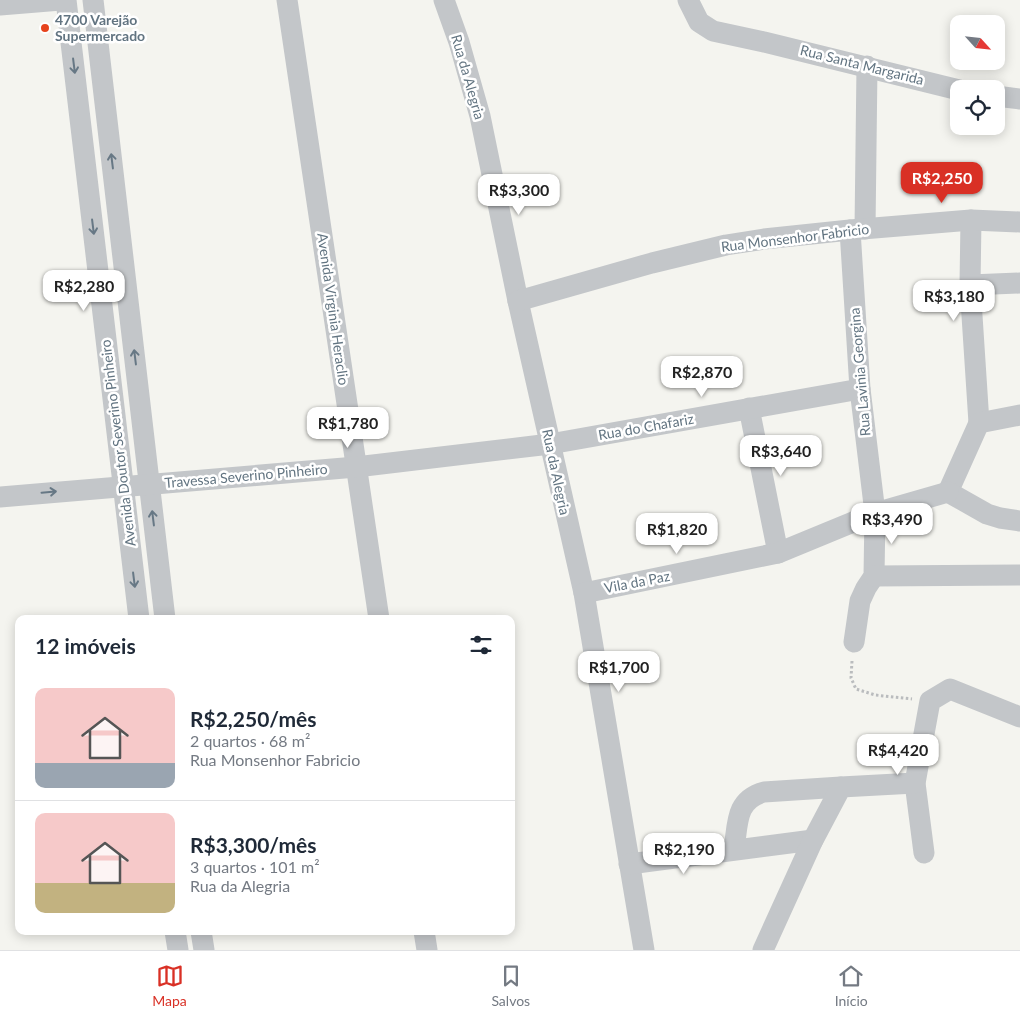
<!DOCTYPE html>
<html lang="pt">
<meta charset="utf-8">
<style>
body{margin:0;font-family:Lato,sans-serif;background:#f6f6f7;color:#1f2937;height:100vh;display:flex;flex-direction:column;font-size:19px;white-space:nowrap}
*{box-sizing:border-box;margin:0}
p{font-size:16px;color:#747a83}
.icon{flex:none;width:28px;height:28px;fill:none;stroke:currentColor;stroke-width:2;stroke-linecap:round;stroke-linejoin:round}
.map{position:relative;flex:1;overflow:hidden}
.drawer{position:absolute;left:15px;top:615px;width:500px;height:320px;display:flex;flex-direction:column;background:#fff;border-radius:10px;box-shadow:0 2px 12px #0003}
.drawer>*{flex:none}
.needle{width:32px;rotate:117deg}
.fabs{position:absolute;left:950px;top:15px;display:grid;gap:10px}
.fabs a{display:grid;place-items:center;width:55px;height:55px;border-radius:10px;background:#fff;box-shadow:0 2px 12px #0003;font-size:25px}
.price{position:absolute;translate:-50% -42px;padding:0 11px;border-radius:10px;background:#fff;color:#222;font-size:16px;line-height:32px;filter:drop-shadow(0 1px 2px #0008)}
.price::after{content:'';position:absolute;left:50%;top:30px;width:15px;height:11px;margin-left:-8px;background:inherit;clip-path:polygon(0 0,100% 0,50% 100%)}
.price.on{background:#d93025;color:#fff}
ul{padding:0;list-style:none}
li{display:flex;align-items:center;gap:15px;height:125px;padding:0 20px}
li+li{border-top:1px solid #e0e1e3}
li span{display:grid;place-items:center;flex:none;width:140px;height:100px;border-radius:10px;color:#555}
li>.icon{margin-inline-start:auto}
span .icon{width:60px;height:60px;fill:#fffc;stroke-width:1}
li b{font-size:21px}
h2{display:flex;justify-content:space-between;align-items:center;height:60px;padding:0 20px;font-size:21px}
.menu{display:flex;justify-content:space-around;align-items:center;height:70px;border-top:1px solid #e0e1e3;background:#fff;font-size:14px;color:#747a83}
.menu a{display:grid;justify-items:center;gap:2px}
.menu .on{color:#d93025}
.map>svg:first-child{display:block}
.lines{fill:none;stroke-linecap:round;stroke-linejoin:round}
.path{stroke:#babcbe;stroke-width:3;stroke-dasharray:2.5 2.5;stroke-linecap:butt}
.minor{stroke:#c3c6c9;stroke-width:21}
.oneway{stroke:#677885}
.poi-dot{fill:#e6431c;stroke:#fff;stroke-width:2}
.labels{text-anchor:middle;stroke-width:5;stroke-linejoin:round;paint-order:stroke}
.poi-label{font-size:14px;font-weight:bold;fill:#627481;stroke:#fff;text-anchor:start}
.street-label{font-size:14px;fill:#627481;stroke:#fff}
</style>
<div class="map">
<svg width="1020" height="950" viewBox="0 0 1020 950">
<rect width="100%" height="100%" fill="#f4f4ef"/>
<g class="lines">
<polyline class="path" points="852,661 851,678 856,689 875,695 912,699"/>
<g class="minor">
<polyline points="66,0 139,619"/>
<polyline points="93,0 165,619"/>
<polyline points="287,0 379,619"/>
<polyline points="444,0 459,42 480,116 518,301 584,593 644,950"/>
<polyline points="688,0 699,22 713,31 764,42 959,90"/>
<polyline points="0,5 61,0"/>
<polyline points="996,96 1020,99"/>
<polyline points="971,220 970,285 979,423"/>
<polyline points="865,229 867,66"/>
<polyline points="850,230 860,389 875,513 874,576 866,588 860,601 854,642"/>
<polyline points="970,285 1020,283"/>
<polyline points="518,301 652,263 726,245 764,239 850,230 971,220 1020,222"/>
<polyline points="749,408 778,553"/>
<polyline points="948,492 979,423 1020,415"/>
<polyline points="948,492 987,514 1000,518 1020,521"/>
<polyline points="0,497 356,467 550,444 860,389"/>
<polyline points="874,576 1020,575"/>
<polyline points="584,593 778,553 875,513 948,492"/>
<path d="M734,849C738,824 735,800 764,792L841,787"/>
<polyline points="924,853 915,783 930,701 950,689 1020,717"/>
<polyline points="629,864 813,840"/>
<polyline points="175,931 178,950"/>
<polyline points="201,931 204,950"/>
<polyline points="424,931 427,950"/>
<polyline points="763,950 813,840 841,787 915,783"/>
</g>
</g>
<defs><path id="oneway-shaft" d="M-6 0H5M1.5-3L5.5 0L1.5 3" fill="none" stroke-width="1.6" stroke-linecap="round" stroke-linejoin="round" transform="scale(1.25)"/></defs>
<g class="oneway">
<use href="#oneway-shaft" transform="translate(74 66) rotate(83)"/>
<use href="#oneway-shaft" transform="translate(112 161) rotate(-97)"/>
<use href="#oneway-shaft" transform="translate(93 227) rotate(83)"/>
<use href="#oneway-shaft" transform="translate(135 357) rotate(-97)"/>
<use href="#oneway-shaft" transform="translate(49 492) rotate(-5)"/>
<use href="#oneway-shaft" transform="translate(153 518) rotate(-97)"/>
<use href="#oneway-shaft" transform="translate(134 580) rotate(83)"/>
</g>
<circle class="poi-dot" cx="45" cy="28" r="5"/>
<g class="labels">
<g class="poi-label">
<text x="55" y="25">4700 Varejão<tspan x="55" dy="16">Supermercado</tspan></text>
</g>
<g class="street-label">
<text transform="translate(862 65) rotate(14)" y="5">Rua Santa Margarida</text>
<text transform="translate(468 77) rotate(74)" y="5">Rua da Alegria</text>
<text transform="translate(795 238) rotate(-7)" y="5">Rua Monsenhor Fabricio</text>
<text transform="translate(333 309) rotate(82)" y="5">Avenida Virginia Heraclio</text>
<text transform="translate(860 372) rotate(-95)" y="5">Rua Lavinia Georgina</text>
<text transform="translate(646 427) rotate(-10)" y="5">Rua do Chafariz</text>
<text transform="translate(118 443) rotate(-97)" y="5">Avenida Doutor Severino Pinheiro</text>
<text transform="translate(556 472) rotate(78)" y="5">Rua da Alegria</text>
<text transform="translate(246 476) rotate(-5)" y="5">Travessa Severino Pinheiro</text>
<text transform="translate(637 582) rotate(-11)" y="5">Vila da Paz</text>
</g>
</g>
</svg>
<div class="fabs">
<a><svg class="needle" viewBox="-14 -14 28 28"><path d="M0-13l5 13h-10z" fill="#e53935"/><path d="M0 13l5-13h-10z" fill="#747a83"/></svg></a>
<a><svg class="icon" aria-label="locate" viewBox="0 0 24 24"><circle cx="12" cy="12" r="6"/><path d="M12 2v4M12 18v4M2 12h4M18 12h4"/></svg></a>
</div>
<b class="price on" style="left:942px;top:204px">R$2,250</b>
<b class="price" style="left:519px;top:216px">R$3,300</b>
<b class="price" style="left:84px;top:312px">R$2,280</b>
<b class="price" style="left:954px;top:322px">R$3,180</b>
<b class="price" style="left:702px;top:398px">R$2,870</b>
<b class="price" style="left:348px;top:449px">R$1,780</b>
<b class="price" style="left:781px;top:477px">R$3,640</b>
<b class="price" style="left:892px;top:545px">R$3,490</b>
<b class="price" style="left:677px;top:555px">R$1,820</b>
<b class="price" style="left:619px;top:693px">R$1,700</b>
<b class="price" style="left:898px;top:776px">R$4,420</b>
<b class="price" style="left:684px;top:875px">R$2,190</b>
<section class="drawer">
<h2>12 imóveis<svg class="icon" aria-label="filters" viewBox="0 0 24 24"><path d="M4 7h16M4 17h16"/><circle cx="9" cy="7" r="2"/><circle cx="15" cy="17" r="2"/></svg></h2>
<ul>
<li><span style="background:linear-gradient(#f6c9c9 75%,#9aa5b1 0)"><svg class="icon" aria-label="home" viewBox="0 0 24 24"><path d="M3 11l9-7 9 7M6 9v11h12V9"/></svg></span><div><b>R$2,250/mês</b><p>2 quartos · 68 m²</p><p>Rua Monsenhor Fabricio</p></div></li>
<li><span style="background:linear-gradient(#f6c9c9 70%,#c2b280 0)"><svg class="icon" aria-label="home" viewBox="0 0 24 24"><path d="M3 11l9-7 9 7M6 9v11h12V9"/></svg></span><div><b>R$3,300/mês</b><p>3 quartos · 101 m²</p><p>Rua da Alegria</p></div></li>
</ul>
</section>
</div>
<nav class="menu">
<a class="on"><svg class="icon" aria-label="map" viewBox="0 0 24 24"><path d="M3 6l6-2 6 2 6-2v14l-6 2-6-2-6 2zM9 4v14M15 6v14"/></svg>Mapa</a>
<a><svg class="icon" aria-label="saved" viewBox="0 0 24 24"><path d="M7 4h10v16l-5-4-5 4z"/></svg>Salvos</a>
<a><svg class="icon" aria-label="home" viewBox="0 0 24 24"><path d="M3 11l9-7 9 7M6 9v11h12V9"/></svg>Início</a>
</nav>
